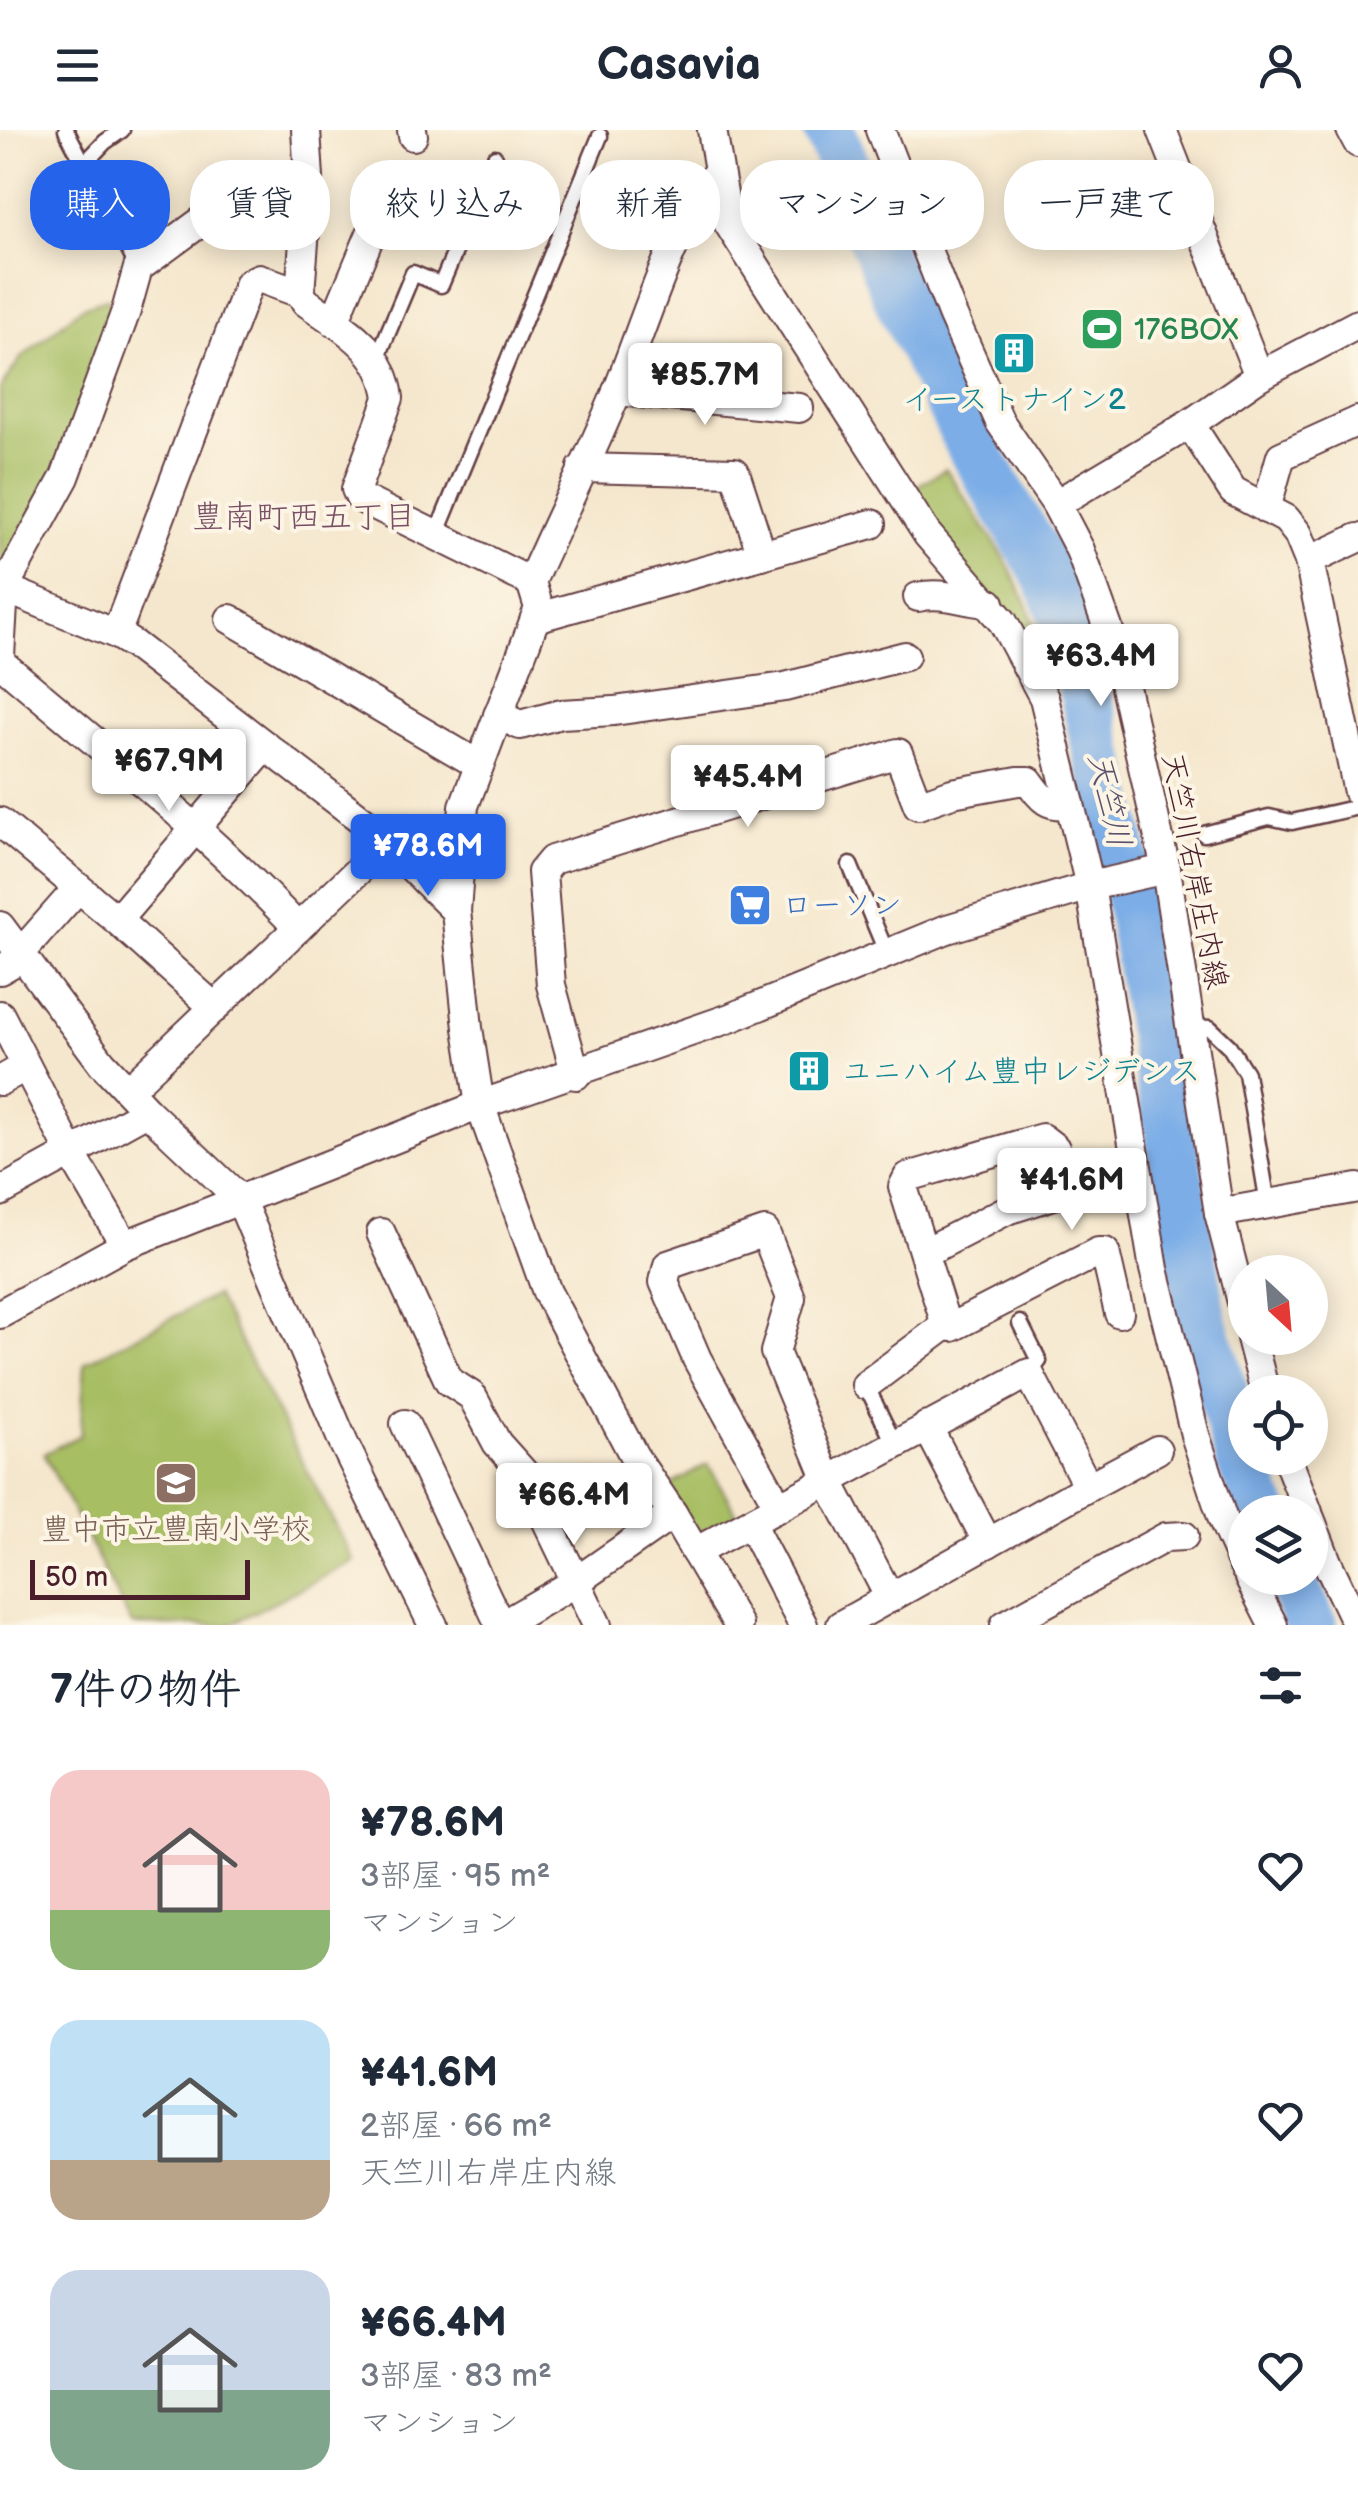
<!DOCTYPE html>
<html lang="ja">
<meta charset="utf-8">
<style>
body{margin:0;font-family:"Balsamiq Sans","Klee One",sans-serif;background:#f6f6f7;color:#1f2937;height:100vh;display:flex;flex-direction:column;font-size:38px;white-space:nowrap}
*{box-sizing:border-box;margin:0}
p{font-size:32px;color:#747a83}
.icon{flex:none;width:55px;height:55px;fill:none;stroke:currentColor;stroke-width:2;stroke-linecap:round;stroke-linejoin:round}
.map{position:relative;height:1495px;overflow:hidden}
.panel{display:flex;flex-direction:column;background:#fff;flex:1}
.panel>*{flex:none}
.top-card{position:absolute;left:30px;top:30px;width:1300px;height:90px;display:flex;gap:20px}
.needle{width:65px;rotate:154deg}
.buttons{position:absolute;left:1228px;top:1125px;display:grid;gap:20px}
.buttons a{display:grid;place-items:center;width:100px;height:100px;border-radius:50%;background:#fff;box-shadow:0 5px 25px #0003;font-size:50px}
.scale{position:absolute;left:30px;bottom:25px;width:220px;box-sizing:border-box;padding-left:10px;border:5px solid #4a1f2b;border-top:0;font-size:28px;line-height:35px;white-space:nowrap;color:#4a1f2b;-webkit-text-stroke:8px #fcf5e5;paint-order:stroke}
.price{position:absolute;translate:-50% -85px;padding:0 22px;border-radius:10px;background:#fff;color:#222;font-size:32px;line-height:65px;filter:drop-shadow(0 2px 5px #0008)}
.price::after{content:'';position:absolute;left:50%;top:60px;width:30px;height:22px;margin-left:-15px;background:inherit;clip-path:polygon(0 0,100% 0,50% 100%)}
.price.current{background:#2563eb;color:#fff}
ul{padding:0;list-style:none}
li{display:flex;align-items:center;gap:30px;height:250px;padding:0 50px}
li span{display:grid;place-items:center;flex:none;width:280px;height:200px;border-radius:30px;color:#555}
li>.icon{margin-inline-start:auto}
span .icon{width:120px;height:120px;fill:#fffc;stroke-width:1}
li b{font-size:42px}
h2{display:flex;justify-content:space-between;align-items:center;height:120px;padding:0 50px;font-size:42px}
.tag{padding:0 35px;border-radius:40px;background:#fff;box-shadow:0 5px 25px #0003;font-size:35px;line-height:90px}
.tag.current{background:#2563eb;color:#fff}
header{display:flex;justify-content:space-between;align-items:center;height:130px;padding:0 50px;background:#fff;font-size:45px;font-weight:600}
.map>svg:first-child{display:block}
.green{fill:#a7be63;stroke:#786e47;stroke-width:2.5}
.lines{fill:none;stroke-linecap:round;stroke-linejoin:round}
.river{stroke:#7cade7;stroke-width:52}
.service-casing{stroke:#643d43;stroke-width:19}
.minor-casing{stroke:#643d43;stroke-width:32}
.service{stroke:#fff;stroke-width:14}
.minor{stroke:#fff;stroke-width:28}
.labels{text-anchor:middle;stroke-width:8;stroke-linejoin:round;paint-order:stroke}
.leisure-label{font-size:30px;fill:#27864d;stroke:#fcf5e5;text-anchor:start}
.culture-label{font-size:30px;fill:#0d838f;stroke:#fcf5e5}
.street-label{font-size:30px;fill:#4a1f2b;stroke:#fcf5e5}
.shop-label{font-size:30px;fill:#366cbe;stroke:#fcf5e5;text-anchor:start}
.education-label{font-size:30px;fill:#785e54;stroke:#fcf5e5}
.neighbourhood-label{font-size:32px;fill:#784f65;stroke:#fcf5e5}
.water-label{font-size:32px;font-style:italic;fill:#5c516d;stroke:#fcf5e5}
</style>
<header><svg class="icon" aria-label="menu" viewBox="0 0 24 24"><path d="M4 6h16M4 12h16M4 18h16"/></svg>Casavia<svg class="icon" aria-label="person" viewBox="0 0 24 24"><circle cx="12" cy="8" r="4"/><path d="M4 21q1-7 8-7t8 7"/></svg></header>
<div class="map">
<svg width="1358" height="1495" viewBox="0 0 1358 1495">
<rect width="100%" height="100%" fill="#fcf5e5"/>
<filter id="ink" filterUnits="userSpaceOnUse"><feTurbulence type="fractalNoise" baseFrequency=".01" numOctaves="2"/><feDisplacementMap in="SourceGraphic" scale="20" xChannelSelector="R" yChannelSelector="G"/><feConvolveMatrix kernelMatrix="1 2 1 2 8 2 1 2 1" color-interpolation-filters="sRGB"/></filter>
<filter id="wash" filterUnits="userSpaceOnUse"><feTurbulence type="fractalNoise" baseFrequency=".0048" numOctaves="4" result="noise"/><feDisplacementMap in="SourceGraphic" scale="40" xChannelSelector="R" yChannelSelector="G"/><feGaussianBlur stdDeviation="2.25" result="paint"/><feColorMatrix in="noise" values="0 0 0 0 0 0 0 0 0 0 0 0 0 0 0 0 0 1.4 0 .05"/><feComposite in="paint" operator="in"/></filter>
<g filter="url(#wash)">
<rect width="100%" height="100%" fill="#f5e7cd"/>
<g class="green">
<polygon points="107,169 116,181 59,339 9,432 0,425 0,259 21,228 82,177"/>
<polygon points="946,339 1004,427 1027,474 1049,538 1039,541 908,361"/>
<polygon points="216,1165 354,1431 229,1495 132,1495 44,1324 80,1305 85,1233"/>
<polygon points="708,1334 738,1386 708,1403 693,1400 668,1357"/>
</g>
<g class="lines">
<g class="river">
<polyline points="829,0 900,170 974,320 1049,447 1072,505 1126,740 1202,1192 1242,1331 1263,1382"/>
<polyline points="1290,1448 1311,1495"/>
</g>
</g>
</g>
<g filter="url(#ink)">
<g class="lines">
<g class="service-casing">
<g id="service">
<polyline points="66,0 138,138"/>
<polyline points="84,34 105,12 122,0"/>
<polyline points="377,229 413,143 441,155 495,27"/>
<polyline points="436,405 600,6"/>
<polyline points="1204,704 1269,687 1292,692 1358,677"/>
<polyline points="850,735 887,824"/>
<polyline points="1190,897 1210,898 1229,916 1246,943 1268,1074"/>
<polyline points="1020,1193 1039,1231 1029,1243"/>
<polyline points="866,1255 894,1313"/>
</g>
</g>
<g class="minor-casing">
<g id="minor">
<path d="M306,0L309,48L300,163L306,172C343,198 383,218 389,268L356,359L360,368L531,452"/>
<polyline points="412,0 413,6"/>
<polyline points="712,0 728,93 927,404 1003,492 1044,568 1090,756 1154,1139 1195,1305 1223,1390 1245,1439"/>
<polyline points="880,0 952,184 1000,292 1056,374 1080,420 1118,526 1166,739 1219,1083 1245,1184"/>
<polyline points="1162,0 1259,246"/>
<polyline points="1351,0 1358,13"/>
<path d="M718,42C676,86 643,198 619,257C592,323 560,387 531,452L539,478L464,676L456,781L468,898L480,975L547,1162L634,1326L673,1384L738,1495"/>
<polyline points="334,192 380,82"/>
<polyline points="617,261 799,278"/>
<polyline points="1190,294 1233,361 1286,389 1298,404 1309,431 1358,662"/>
<polyline points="582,338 735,342 762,425"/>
<polyline points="1056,374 1190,294 1259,246 1358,194"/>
<polyline points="1266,379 1281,326 1358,291"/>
<polyline points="1309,431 1358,408"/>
<polyline points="0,451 4,458 116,504 134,515 370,696 456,781"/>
<path d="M918,467C944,461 964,472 990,473"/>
<polyline points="535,488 872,394"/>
<polyline points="230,489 479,635"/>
<polyline points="116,504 249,153 259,148 300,163"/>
<polyline points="0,526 4,458 65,347 126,181 138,138 202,91 220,84 305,70"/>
<path d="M0,532C101,618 207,701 298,798"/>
<polyline points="498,585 520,595 561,584 614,581 785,557 905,526"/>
<polyline points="0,692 117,790 215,878"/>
<polyline points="117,790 266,616"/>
<polyline points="0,796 102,933 147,981 240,1069 344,1314 433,1495"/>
<polyline points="0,840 12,833 78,758"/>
<polyline points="0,885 71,1023 125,1115"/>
<path d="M576,945L551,855L542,742L552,730L898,623L918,675L952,663L1018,651H1029C1042,669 1047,677 1070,674"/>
<polyline points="0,951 26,936"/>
<polyline points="128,960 387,713"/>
<polyline points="0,1062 147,981"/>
<polyline points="1219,1083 1358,1058"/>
<polyline points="381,1103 449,1251 472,1266 497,1313 523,1342 597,1495"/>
<polyline points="0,1184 125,1115 480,975 730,888 947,799 1090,756 1166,739"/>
<polyline points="946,1195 952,1197 1098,1122 1105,1122 1119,1183"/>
<polyline points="1251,1208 1265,1262"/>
<polyline points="866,1255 946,1195 903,1057 908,1047 1042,1008 1055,1018 1065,1052 1057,1064 1007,1080 924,1123"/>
<polyline points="405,1294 500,1495"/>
<polyline points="927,1296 988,1413"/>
<polyline points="1287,1328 1308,1382"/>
<polyline points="1088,1357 1157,1320"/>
<polyline points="779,1377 697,1229 664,1152 668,1135 765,1102 791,1168 775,1222 827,1348 890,1468"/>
<polyline points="1310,1388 1327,1432 1357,1495"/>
<polyline points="750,1393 803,1495"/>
<polyline points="695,1422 1029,1243 1088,1357 841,1495"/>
<polyline points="1249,1448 1273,1495"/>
<polyline points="502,1495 574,1453 673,1384"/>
<polyline points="1005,1495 1166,1407 1184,1406"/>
</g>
</g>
<use href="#service" class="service"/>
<use href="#minor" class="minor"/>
</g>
</g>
<defs>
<g id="stadium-square" transform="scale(2.25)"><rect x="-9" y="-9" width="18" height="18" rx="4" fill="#2e9e5b" stroke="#fcf5e5"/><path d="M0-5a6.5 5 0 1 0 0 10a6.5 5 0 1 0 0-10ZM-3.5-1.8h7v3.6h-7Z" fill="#fff"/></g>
<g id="building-square" transform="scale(2.25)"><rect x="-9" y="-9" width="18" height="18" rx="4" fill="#0f9aa8" stroke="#fcf5e5"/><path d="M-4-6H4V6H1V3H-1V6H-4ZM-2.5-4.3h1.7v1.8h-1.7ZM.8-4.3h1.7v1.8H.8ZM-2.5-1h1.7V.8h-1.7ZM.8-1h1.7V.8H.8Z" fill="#fff"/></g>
<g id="supermarket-square" transform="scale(2.25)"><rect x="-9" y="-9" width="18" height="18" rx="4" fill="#3f7fe0" stroke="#fcf5e5"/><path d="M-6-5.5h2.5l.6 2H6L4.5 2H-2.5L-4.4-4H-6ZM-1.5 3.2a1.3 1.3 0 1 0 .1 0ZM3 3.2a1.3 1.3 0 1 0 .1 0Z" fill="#fff"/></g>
<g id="school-square" transform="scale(2.25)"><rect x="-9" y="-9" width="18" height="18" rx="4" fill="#8d6e63" stroke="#fcf5e5"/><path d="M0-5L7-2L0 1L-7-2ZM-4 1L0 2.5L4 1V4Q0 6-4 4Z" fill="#fff"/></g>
</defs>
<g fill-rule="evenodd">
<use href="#stadium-square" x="1102" y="199"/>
<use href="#building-square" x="1014" y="223"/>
<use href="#supermarket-square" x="750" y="775"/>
<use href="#building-square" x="809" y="941"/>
<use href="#school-square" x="176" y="1353"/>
</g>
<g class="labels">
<g class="leisure-label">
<text x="1134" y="209">176BOX</text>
</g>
<g class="culture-label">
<text x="1014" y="279">イーストナイン2</text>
<text x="842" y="951" text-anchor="start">ユニハイム豊中レジデンス</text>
</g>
<g class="street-label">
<text transform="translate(1195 741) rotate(79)" y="10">天竺川右岸庄内線</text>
</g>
<g class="shop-label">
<text x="782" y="785">ローソン</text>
</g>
<g class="education-label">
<text x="176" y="1409">豊中市立豊南小学校</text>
</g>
<g class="neighbourhood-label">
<text x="304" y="397">豊南町西五丁目</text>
</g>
<g class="water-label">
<text transform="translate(1110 670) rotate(77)" y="11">天竺川</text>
</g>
</g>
</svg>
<div class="buttons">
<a><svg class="needle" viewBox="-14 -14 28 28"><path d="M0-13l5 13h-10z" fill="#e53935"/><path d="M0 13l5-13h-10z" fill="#747a83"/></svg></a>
<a><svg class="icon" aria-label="locate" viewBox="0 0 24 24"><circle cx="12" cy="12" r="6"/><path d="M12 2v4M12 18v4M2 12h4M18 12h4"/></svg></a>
<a><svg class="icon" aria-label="layers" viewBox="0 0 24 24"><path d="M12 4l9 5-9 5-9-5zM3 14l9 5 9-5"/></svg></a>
</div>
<div class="scale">50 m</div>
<b class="price" style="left:705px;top:298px">¥85.7M</b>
<b class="price" style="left:1101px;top:579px">¥63.4M</b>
<b class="price" style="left:169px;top:684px">¥67.9M</b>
<b class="price" style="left:748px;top:700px">¥45.4M</b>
<b class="price current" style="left:428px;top:769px">¥78.6M</b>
<b class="price" style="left:1072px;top:1103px">¥41.6M</b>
<b class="price" style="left:574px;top:1418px">¥66.4M</b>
<div class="top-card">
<a class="tag current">購入</a>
<a class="tag">賃貸</a>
<a class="tag">絞り込み</a>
<a class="tag">新着</a>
<a class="tag">マンション</a>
<a class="tag">一戸建て</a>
</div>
</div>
<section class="panel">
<h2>7件の物件<svg class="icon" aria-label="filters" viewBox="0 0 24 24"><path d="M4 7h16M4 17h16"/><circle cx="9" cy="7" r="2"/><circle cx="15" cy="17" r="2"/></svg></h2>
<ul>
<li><span style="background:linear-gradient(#f6c9c9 70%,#8fb573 0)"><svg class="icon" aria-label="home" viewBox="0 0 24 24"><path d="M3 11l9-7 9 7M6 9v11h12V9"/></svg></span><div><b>¥78.6M</b><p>3部屋 · 95 m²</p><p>マンション</p></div><svg class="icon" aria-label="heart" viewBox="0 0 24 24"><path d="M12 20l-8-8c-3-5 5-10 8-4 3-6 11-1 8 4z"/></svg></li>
<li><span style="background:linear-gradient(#bfe0f5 70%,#b9a48a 0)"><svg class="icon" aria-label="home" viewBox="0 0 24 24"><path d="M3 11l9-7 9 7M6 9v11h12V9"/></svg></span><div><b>¥41.6M</b><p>2部屋 · 66 m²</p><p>天竺川右岸庄内線</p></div><svg class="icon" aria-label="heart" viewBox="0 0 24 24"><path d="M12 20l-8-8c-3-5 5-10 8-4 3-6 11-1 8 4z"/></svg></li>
<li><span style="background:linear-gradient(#c9d6e8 60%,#7fa58c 0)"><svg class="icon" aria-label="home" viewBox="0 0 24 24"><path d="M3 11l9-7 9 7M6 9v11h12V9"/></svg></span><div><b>¥66.4M</b><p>3部屋 · 83 m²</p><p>マンション</p></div><svg class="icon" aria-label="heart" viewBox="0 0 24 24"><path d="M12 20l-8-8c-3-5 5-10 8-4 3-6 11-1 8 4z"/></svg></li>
</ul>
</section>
